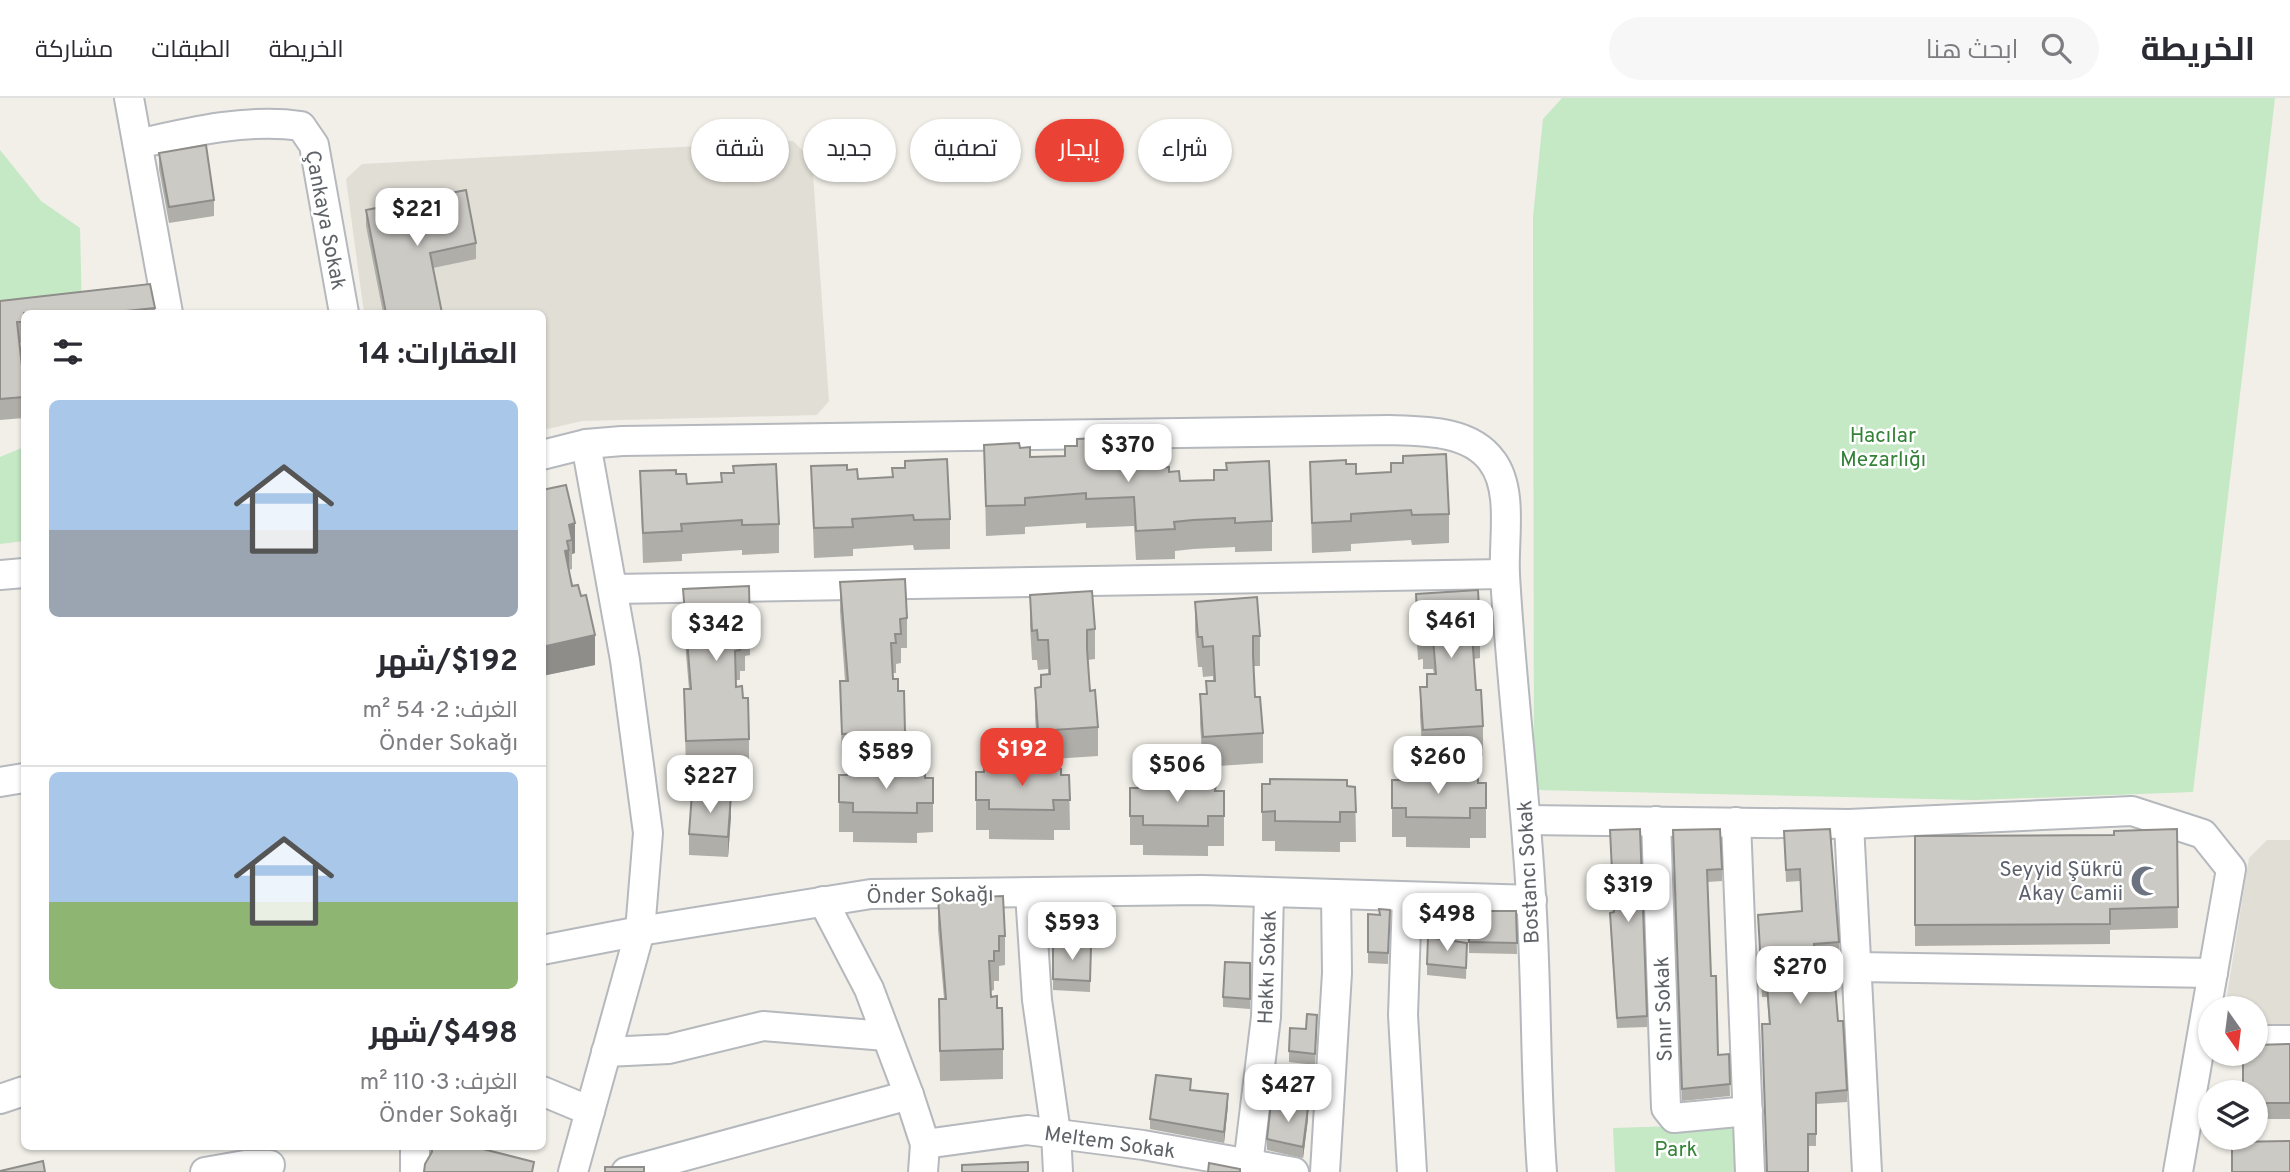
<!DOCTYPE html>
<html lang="ar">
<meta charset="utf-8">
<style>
body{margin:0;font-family:Overpass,Cairo,sans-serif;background:#f7f7f7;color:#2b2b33;direction:rtl;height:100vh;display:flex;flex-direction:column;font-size:26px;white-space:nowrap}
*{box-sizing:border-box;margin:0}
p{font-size:23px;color:#7c7c81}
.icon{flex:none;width:38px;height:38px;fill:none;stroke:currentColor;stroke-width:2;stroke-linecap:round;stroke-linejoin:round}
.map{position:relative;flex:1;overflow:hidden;direction:ltr}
.drawer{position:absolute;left:21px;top:212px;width:525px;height:840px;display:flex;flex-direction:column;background:#fff;border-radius:10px;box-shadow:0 2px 5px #0004;direction:rtl}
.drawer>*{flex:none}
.top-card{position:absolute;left:567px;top:21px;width:665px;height:63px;direction:rtl;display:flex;gap:14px}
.needle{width:46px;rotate:166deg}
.fabs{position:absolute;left:2198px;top:898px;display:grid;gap:14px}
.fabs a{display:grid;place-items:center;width:70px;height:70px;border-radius:50%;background:#fff;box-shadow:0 2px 5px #0004;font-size:35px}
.price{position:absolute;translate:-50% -60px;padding:0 16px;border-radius:14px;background:#fff;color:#222;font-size:23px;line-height:46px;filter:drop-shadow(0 2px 4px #0008)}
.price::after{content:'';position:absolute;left:50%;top:42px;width:21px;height:16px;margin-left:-10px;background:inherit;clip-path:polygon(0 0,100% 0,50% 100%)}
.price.active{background:#ea4335;color:#fff}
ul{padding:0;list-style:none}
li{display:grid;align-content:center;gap:14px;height:371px;padding:0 28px}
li+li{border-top:2px solid #e1e1e2}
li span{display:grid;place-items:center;height:217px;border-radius:10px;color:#555}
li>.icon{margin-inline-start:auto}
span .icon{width:126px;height:126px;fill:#fffc;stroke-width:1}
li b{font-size:30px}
h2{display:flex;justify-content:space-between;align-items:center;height:84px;padding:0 28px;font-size:30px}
.tag{padding:0 24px;border-radius:32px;background:#fff;box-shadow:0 2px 5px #0004;font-size:24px;line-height:63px}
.tag.active{background:#ea4335;color:#fff}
header{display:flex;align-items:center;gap:42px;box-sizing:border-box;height:98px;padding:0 35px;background:#fff;border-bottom:2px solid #e1e1e2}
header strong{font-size:33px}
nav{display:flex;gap:38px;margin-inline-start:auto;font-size:24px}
.search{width:490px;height:63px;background:#f7f7f7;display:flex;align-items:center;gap:18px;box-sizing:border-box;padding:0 24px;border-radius:38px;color:#7c7c81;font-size:26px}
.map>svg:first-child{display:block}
.education{fill:#e1ded6}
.green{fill:#c5e8c5}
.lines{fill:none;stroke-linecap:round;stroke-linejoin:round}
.minor-casing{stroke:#b5b8bc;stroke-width:32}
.minor{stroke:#fff;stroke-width:28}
.wall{fill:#afaea9}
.shaded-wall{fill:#8f8d8a}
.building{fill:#cccac5;stroke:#8f8d8a;stroke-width:2}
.labels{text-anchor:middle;stroke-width:5;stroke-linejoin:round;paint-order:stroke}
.street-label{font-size:21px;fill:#5f6368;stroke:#fff}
.park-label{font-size:21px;fill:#348238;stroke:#fff}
.worship-label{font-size:21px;fill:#5b616d;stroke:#fff;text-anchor:end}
</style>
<header>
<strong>الخريطة</strong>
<div class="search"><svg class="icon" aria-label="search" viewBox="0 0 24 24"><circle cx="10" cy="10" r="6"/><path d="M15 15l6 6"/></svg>ابحث هنا</div>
<nav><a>الخريطة</a><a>الطبقات</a><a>مشاركة</a></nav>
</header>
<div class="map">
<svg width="2290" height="1074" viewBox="0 0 2290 1074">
<rect width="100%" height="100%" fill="#f1efe8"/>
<g class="education">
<polygon points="793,43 812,62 829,303 817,317 582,323 543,332 542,215 364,215 346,81 362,66"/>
<polygon points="2267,742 2290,742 2290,930 2256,929 2256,910 2225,910 2249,760"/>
</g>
<g class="green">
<polygon points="1562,0 2275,0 2193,694 1974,702 1534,692 1533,119 1543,21"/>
<polygon points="0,52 41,103 80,130 82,215 24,215 0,228"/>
<polygon points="24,349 24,443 0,446 0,359"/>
<polygon points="1741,1026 1744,1074 1615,1074 1613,1030"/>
</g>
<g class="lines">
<g class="minor-casing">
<g id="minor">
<polyline points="129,0 168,215"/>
<path d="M138,46C190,34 248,20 301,28L314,47L344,215"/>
<path d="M542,357L586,346L622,343L1389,332C1423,333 1470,332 1492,363C1514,392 1503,442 1505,477C1511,584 1525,691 1531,799C1537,890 1535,982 1542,1074"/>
<polyline points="0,477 24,475"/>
<polyline points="613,491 1504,476"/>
<polyline points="0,684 24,680"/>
<polyline points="1526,722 1849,726 2132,713 2203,736 2231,771 2178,1074"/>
<polyline points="1656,723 1666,1010 1674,1020 1748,1013"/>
<polyline points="1736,724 1750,1074"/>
<polyline points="1849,726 1867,1074"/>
<polyline points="1030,795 1037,902 1056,1035 1058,1074"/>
<polyline points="1407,800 1403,917 1412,1074"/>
<polyline points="823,803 869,891 909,997 925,1046 923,1074"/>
<polyline points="542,852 640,833 871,796 1202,792 1532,802"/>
<polyline points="1857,869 2213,875"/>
<polyline points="2256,942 2290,942"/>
<polyline points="606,954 669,951 763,928 886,938"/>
<polyline points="542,993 590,1013"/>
<polyline points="0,1001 24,993"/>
<polyline points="925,1046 1027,1032 1143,1047 1294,1074"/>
<polyline points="1248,1067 1266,919 1269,796"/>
<polyline points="205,1074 245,1067 270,1067"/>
<polyline points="415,1074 415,1048"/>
<polyline points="573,1074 640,833 648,735 625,562 586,346"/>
<polyline points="626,1074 909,997"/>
<polyline points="1325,1074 1337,875 1336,797"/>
</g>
</g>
<use href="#minor" class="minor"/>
</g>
<g class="wall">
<polygon points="159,55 214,102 214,118 169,125 159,71"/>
<polygon points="366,112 476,145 476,161 433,170 442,215 383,215 366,128"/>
<polygon points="0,203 155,210 155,215 24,215 24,244 20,245 24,286 24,320 0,322"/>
<polygon points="984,347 1020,350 1030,359 1065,358 1065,348 1121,371 1169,374 1180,383 1272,423 1272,453 1235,454 1235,449 1193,451 1175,453 1175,461 1136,462 1134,428 1086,430 1086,425 1025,429 1025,436 986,438"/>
<polygon points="1310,364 1346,366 1356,376 1449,416 1449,445 1412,447 1411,442 1351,446 1351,453 1312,455"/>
<polygon points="811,368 847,372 858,381 950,421 950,451 914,452 913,447 853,451 853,458 814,460"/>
<polygon points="640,373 676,376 687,386 779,426 779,455 742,457 742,452 682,456 682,463 643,465"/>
<polygon points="566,387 575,455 572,456 572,471 569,472 595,567 542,578"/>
<polygon points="840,484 907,520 907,550 901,550 901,565 896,566 896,575 892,575 893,581 898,593 905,634 905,663 842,665 840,583 845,583 840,513"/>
<polygon points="683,491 750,528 750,557 745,558 745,573 740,573 740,582 736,582 736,589 743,600 749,641 749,671 686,673 684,591 689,591 683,521"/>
<polygon points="1416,496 1480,531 1480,560 1474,561 1476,592 1483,628 1483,658 1423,662 1420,619 1420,589 1427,589 1427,576 1434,576 1433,571 1423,571 1423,561 1418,562 1416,526"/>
<polygon points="1030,497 1095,531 1095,561 1088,562 1090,593 1098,629 1098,658 1038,662 1035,619 1035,590 1041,589 1041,577 1048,576 1048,571 1038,572 1037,562 1032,562 1030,527"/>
<polygon points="1195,504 1260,538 1260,568 1253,568 1255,599 1263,635 1263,665 1203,669 1200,626 1200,596 1206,596 1206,583 1213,583 1213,578 1203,579 1202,569 1198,569 1195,533"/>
<polygon points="976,674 1069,677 1070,732 1054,732 1054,742 989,741 989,732 976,732"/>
<polygon points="839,677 933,680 933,734 917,735 917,745 853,744 853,734 839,734"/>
<polygon points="1392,682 1486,685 1486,740 1470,740 1470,750 1406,749 1406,739 1392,739"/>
<polygon points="1262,686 1355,689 1356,744 1340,744 1340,754 1275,753 1275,743 1262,743"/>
<polygon points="1130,690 1224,693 1224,748 1208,748 1208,758 1143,757 1143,747 1130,747"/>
<polygon points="731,718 728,759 689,757 689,736"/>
<polygon points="2177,731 2178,830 2110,832 2110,846 1915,848 1915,738 2114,737"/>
<polygon points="1610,732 1647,918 1647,929 1617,930 1610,825 1610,815 1614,814"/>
<polygon points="1784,733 1839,844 1839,856 1815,857 1816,888 1838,923 1847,992 1847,1004 1816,1006 1816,1048 1808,1048 1769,926 1767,899 1762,899 1758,817 1802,813 1800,783 1786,784"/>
<polygon points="1673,744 1722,771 1722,783 1707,784 1711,878 1718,957 1729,956 1730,998 1682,1003"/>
<polygon points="938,801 1005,838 1005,867 999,868 999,883 994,883 994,892 991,893 991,899 997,910 1003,951 1003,981 940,983 939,901 944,901 938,831"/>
<polygon points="1390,812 1388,866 1368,865 1368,816 1380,817"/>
<polygon points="1516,813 1517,856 1469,855 1469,844"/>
<polygon points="1467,845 1466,881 1427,877 1427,866"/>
<polygon points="1053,846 1091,848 1090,894 1053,892"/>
<polygon points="1250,865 1250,911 1223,909 1223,899"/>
<polygon points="1317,928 1315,967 1289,964 1289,953"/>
<polygon points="2290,946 2290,1021 2256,1021 2256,994"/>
<polygon points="1191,992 1228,1007 1224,1045 1150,1031 1150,1021"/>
<polygon points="1308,1021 1303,1060 1267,1052 1267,1041"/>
</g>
<g class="shaded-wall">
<polygon points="575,425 575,455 572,456 572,442 569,427"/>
<polygon points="569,452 569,481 565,453"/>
<polygon points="595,537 595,567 542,578 542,549"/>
<polygon points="731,697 731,718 728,759 728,739"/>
<polygon points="1228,996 1228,1007 1224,1045 1224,1034"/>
<polygon points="1308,1010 1308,1021 1303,1060 1303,1049"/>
</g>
<g class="building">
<polygon points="206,47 214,102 169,109 159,55"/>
<polygon points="466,92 476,145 430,155 442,215 386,215 366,112"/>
<polygon points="150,186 155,210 107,215 24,215 24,224 17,224 24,286 24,299 0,301 0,203"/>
<polygon points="1120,339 1121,371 1169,369 1169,374 1179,373 1180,383 1214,382 1214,372 1227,372 1226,365 1269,363 1272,423 1235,425 1235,420 1193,422 1174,424 1175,431 1136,433 1134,399 1086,401 1086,395 1025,400 1025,407 986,408 984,347 1019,345 1020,350 1030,349 1030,359 1065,358 1065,348 1077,348 1077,341"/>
<polygon points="1446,356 1449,416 1412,417 1411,412 1351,416 1351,423 1312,425 1310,364 1346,362 1346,366 1356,366 1356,376 1391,374 1391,365 1403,365 1403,358"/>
<polygon points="947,361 950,421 914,422 913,417 852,421 853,429 814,430 811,368 847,367 847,372 857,371 858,381 893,379 892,370 905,370 905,363"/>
<polygon points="776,366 779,426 742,427 742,422 681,426 682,433 643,435 640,373 676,372 676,376 686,376 687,386 722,384 721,375 734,375 733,368"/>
<polygon points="566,387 575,425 569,427 572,442 567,443 569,452 565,453 572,488 578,487 581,498 586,497 595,537 542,549 542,392"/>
<polygon points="905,481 907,520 900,521 901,536 895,536 896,545 891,545 893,581 898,581 898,593 904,593 905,634 842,636 840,583 848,583 840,484"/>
<polygon points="749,488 750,528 744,528 745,543 739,543 740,552 735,553 736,589 742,588 743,600 748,600 749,641 686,643 684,591 691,591 683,491"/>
<polygon points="1478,492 1480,531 1473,531 1473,550 1476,592 1481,592 1483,628 1423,632 1420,589 1427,589 1427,576 1436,576 1433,541 1423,541 1423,532 1418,532 1416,496"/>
<polygon points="1092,493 1095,531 1087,532 1087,551 1090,593 1095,592 1098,629 1038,633 1035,590 1041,589 1041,577 1050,576 1048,542 1038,542 1037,532 1032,533 1030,497"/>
<polygon points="1257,499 1260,538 1253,538 1253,557 1255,599 1260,599 1263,635 1203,639 1200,596 1207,596 1206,583 1215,583 1213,548 1203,549 1202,539 1198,539 1195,504"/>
<polygon points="984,670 1061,671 1061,677 1069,677 1070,702 1053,702 1054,712 989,711 989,702 976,702 976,674 984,674"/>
<polygon points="847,673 925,673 925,680 933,680 933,705 917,705 917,715 853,714 853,705 839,704 839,677 847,677"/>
<polygon points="1400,677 1478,678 1478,685 1486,685 1486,710 1470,710 1470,720 1406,719 1406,710 1392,710 1392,682 1400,682"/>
<polygon points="1270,681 1347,682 1347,688 1355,689 1356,714 1340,714 1340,724 1275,723 1275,713 1262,714 1262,686 1270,686"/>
<polygon points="1138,686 1216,686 1215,693 1224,693 1224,718 1208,718 1208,728 1143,727 1143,718 1130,718 1130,690 1138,690"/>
<polygon points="692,695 731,697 728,739 689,736"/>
<polygon points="1640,731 1647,918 1617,920 1610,815 1614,814 1610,732"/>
<polygon points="1720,731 1722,771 1707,772 1711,878 1716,878 1718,957 1729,956 1730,986 1682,991 1673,732"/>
<polygon points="1830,731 1839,844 1814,846 1816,888 1835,886 1838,923 1843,923 1847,992 1816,995 1816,1036 1808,1036 1808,1074 1767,1074 1762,926 1770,926 1767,887 1762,887 1758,817 1802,813 1800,771 1786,772 1784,733"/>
<polygon points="2177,731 2178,809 2110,811 2110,826 1915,827 1915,738 2114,737 2114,733"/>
<polygon points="1003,798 1005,838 999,838 999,853 994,853 994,863 989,863 991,899 997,898 997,910 1002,910 1003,951 940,953 939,901 946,901 938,801"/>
<polygon points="1379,811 1390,812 1388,855 1368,854 1368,816 1380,817"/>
<polygon points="1470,813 1516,813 1517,845 1469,844"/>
<polygon points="1428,839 1467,845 1466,870 1427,866"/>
<polygon points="1053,846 1091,848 1090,883 1053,881"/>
<polygon points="1225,864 1250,865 1250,901 1223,899"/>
<polygon points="1307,916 1317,917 1315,956 1289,953 1290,930 1306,931"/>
<polygon points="2290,946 2290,1005 2256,1005 2256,994 2243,994 2243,956 2256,956 2256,947"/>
<polygon points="1156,977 1191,981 1190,992 1228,996 1224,1034 1150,1021"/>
<polygon points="1271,1005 1308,1010 1303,1049 1267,1041"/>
<polygon points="2290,1043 2290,1074 2232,1074 2232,1044"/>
<polygon points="432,1048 471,1048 534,1064 532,1074 424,1074 425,1066 432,1054"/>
<polygon points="43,1063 45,1074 0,1074 0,1073"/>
<polygon points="1028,1064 1028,1074 962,1074 962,1067"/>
<polygon points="1209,1065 1240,1071 1240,1074 1208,1074"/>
<rect x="605" y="1069" width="39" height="5"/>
</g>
<defs>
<g id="mosque-bare" transform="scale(2.415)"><path d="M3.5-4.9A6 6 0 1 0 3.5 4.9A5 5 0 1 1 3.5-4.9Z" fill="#6b7280" stroke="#fff" stroke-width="2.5" paint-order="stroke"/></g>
</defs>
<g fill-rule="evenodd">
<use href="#mosque-bare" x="2146" y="783"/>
</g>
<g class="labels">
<g class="street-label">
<text transform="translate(326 122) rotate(79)" y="7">Çankaya Sokak</text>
<text transform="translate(1528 774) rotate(-93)" y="7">Bostancı Sokak</text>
<text transform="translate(930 797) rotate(-1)" y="7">Önder Sokağı</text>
<text transform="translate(1267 869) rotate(-88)" y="7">Hakkı Sokak</text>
<text transform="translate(1663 911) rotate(-92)" y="7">Sınır Sokak</text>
<text transform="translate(1110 1044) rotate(8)" y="7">Meltem Sokak</text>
</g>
<g class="park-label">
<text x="1883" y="344">Hacılar<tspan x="1883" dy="24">Mezarlığı</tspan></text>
<text x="1676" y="1058">Park</text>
</g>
<g class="worship-label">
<text x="2123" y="778">Seyyid Şükrü<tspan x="2123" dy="24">Akay Camii</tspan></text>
</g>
</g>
</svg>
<div class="fabs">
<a><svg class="needle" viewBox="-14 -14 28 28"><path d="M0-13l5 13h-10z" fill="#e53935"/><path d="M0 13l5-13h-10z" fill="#7c7c81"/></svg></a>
<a><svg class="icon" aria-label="layers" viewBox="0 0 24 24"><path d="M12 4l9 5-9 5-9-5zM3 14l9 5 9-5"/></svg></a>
</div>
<b class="price" style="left:417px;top:150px">$221</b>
<b class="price" style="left:1128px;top:386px">$370</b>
<b class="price" style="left:1451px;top:562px">$461</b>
<b class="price" style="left:716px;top:565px">$342</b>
<b class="price active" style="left:1022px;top:690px">$192</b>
<b class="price" style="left:886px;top:693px">$589</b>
<b class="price" style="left:1438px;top:698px">$260</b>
<b class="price" style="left:1177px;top:706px">$506</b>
<b class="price" style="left:710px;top:717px">$227</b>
<b class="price" style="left:1628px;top:826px">$319</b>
<b class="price" style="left:1447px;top:855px">$498</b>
<b class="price" style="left:1072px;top:864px">$593</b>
<b class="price" style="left:1800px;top:908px">$270</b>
<b class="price" style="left:1288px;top:1026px">$427</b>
<div class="top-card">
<a class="tag">شراء</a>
<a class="tag active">إيجار</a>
<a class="tag">تصفية</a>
<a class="tag">جديد</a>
<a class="tag">شقة</a>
</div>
<section class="drawer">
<h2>العقارات: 14<svg class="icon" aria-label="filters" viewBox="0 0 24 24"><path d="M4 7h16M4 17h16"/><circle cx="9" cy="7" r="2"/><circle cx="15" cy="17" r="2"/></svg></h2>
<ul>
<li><span style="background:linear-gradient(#a9c7e8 60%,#9aa5b1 0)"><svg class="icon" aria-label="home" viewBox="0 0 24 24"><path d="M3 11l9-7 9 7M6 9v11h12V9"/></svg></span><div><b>$192/شهر</b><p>الغرف: 2 · 54 m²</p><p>Önder Sokağı</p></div></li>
<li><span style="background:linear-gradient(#a9c7e8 60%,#8fb573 0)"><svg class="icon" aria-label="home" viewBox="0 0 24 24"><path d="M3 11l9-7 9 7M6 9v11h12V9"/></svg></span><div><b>$498/شهر</b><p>الغرف: 3 · 110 m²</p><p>Önder Sokağı</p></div></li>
</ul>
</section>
</div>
